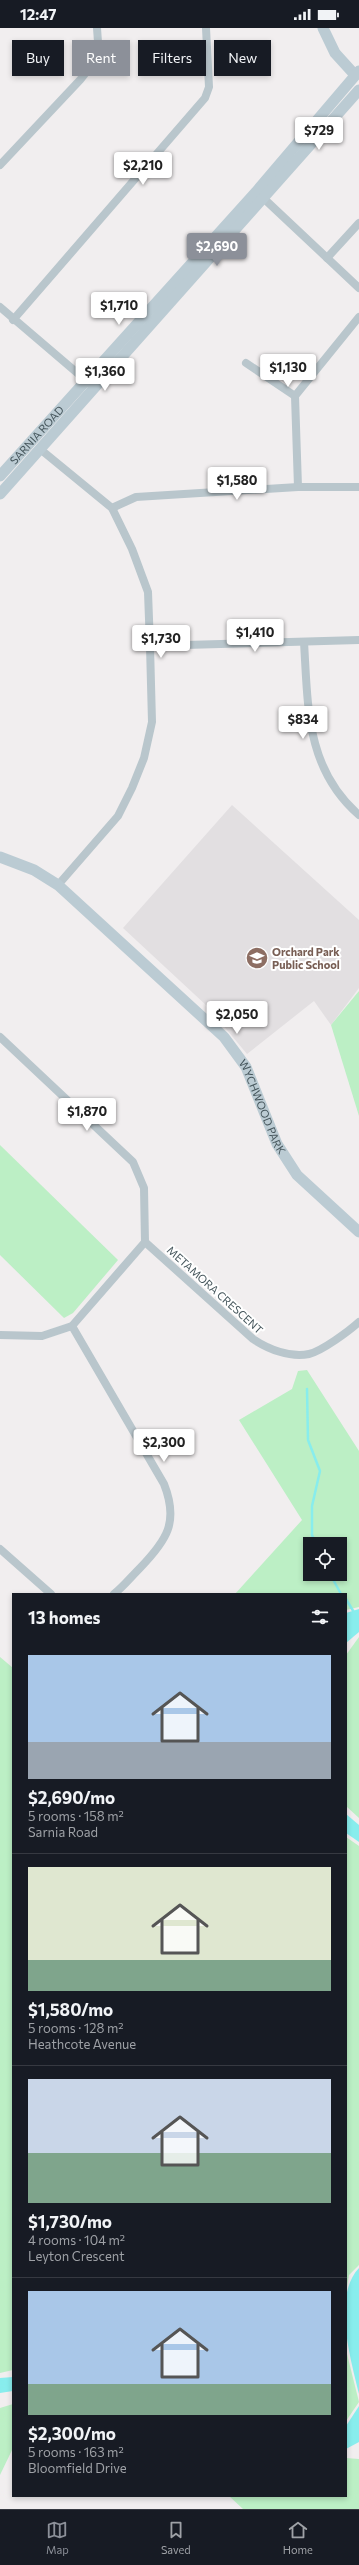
<!DOCTYPE html>
<meta charset="utf-8">
<style>
body{margin:0;font-family:Commissioner,sans-serif;background:#242831;color:#f1f3f6;height:100vh;display:flex;flex-direction:column;font-size:15px;white-space:nowrap}
*{box-sizing:border-box;margin:0}
p{font-size:13px;color:#9ea1a6}
.icon{flex:none;width:22px;height:22px;fill:none;stroke:currentColor;stroke-width:2;stroke-linecap:round;stroke-linejoin:round}
.map{position:relative;flex:1;overflow:hidden}
.side{position:absolute;left:12px;top:1565px;width:335px;height:904px;display:flex;flex-direction:column;background:#171b24;border-radius:0px;box-shadow:0 2px 6px #0003}
.side>*{flex:none}
.top-card{position:absolute;left:12px;top:12px;width:335px;height:36px;display:flex;gap:8px}
.tools{position:absolute;left:303px;top:1509px;display:grid;gap:8px}
.tools a{display:grid;place-items:center;width:44px;height:44px;border-radius:0px;background:#171b24;box-shadow:0 2px 6px #0003;font-size:20px}
.price{position:absolute;translate:-50% -34px;padding:0 9px;border-radius:4px;background:#fff;color:#222;font-size:13px;line-height:26px;filter:drop-shadow(0 1px 2px #0008)}
.price::after{content:'';position:absolute;left:50%;top:24px;width:12px;height:9px;margin-left:-6px;background:inherit;clip-path:polygon(0 0,100% 0,50% 100%)}
.price.current{background:#8c9099;color:#fff}
ul{padding:0;list-style:none}
li{display:grid;align-content:center;gap:8px;height:212px;padding:0 16px}
li+li{border-top:1px solid #363941}
li span{display:grid;place-items:center;height:124px;border-radius:0px;color:#555}
li>.icon{margin-inline-start:auto}
span .icon{width:72px;height:72px;fill:#fffc;stroke-width:1}
li b{font-size:17px}
h2{display:flex;justify-content:space-between;align-items:center;height:48px;padding:0 16px;font-size:17px}
.chip{padding:0 14px;border-radius:0px;background:#171b24;box-shadow:0 2px 6px #0003;font-size:14px;line-height:36px}
.chip.current{background:#8c9099;color:#fff}
.status{display:flex;justify-content:space-between;align-items:center;height:28px;padding:0 20px;background:#171b24;direction:ltr}
.status svg{height:11px;fill:currentColor}
.menu{display:flex;justify-content:space-around;align-items:center;height:56px;border-top:1px solid #363941;background:#171b24;font-size:11px;color:#9ea1a6}
.menu a{display:grid;justify-items:center;gap:2px}
.menu .current{color:#8c9099}
.map>svg:first-child{display:block}
.education{fill:#e2dfe1}
.green{fill:#bcefc5;fill-rule:evenodd}
.water{fill:#88eded}
.lines{fill:none;stroke-linecap:round;stroke-linejoin:round}
.stream{stroke:#88eded;stroke-width:2.5}
.street{stroke:#b9c6cc;stroke-width:8}
.secondary{stroke:#bbcbd3;stroke-width:11}
.labels{text-anchor:middle;stroke-width:4;stroke-linejoin:round;paint-order:stroke}
.street-label{font-size:11px;fill:#46565c;stroke:#fff}
.education-label{font-size:11px;font-weight:bold;fill:#785e54;stroke:#fff;text-anchor:start}
</style>
<div class="status"><b>12:47</b><svg viewBox="0 0 49 12"><path d="M0 12V9h3v3zM5 12V6h3v6zM10 12V3h3v9zM15 12V0h3v12zM26 1h20v11H26zM47 4h2v5h-2z"/></svg></div>
<div class="map">
<svg width="359" height="2481" viewBox="0 0 359 2481">
<rect width="100%" height="100%" fill="#f1eeef"/>
<polygon class="education" points="232,777 359,892 359,960 331,997 314,973 247,1026 207,978 123,900"/>
<g class="green">
<polygon points="359,963 359,1088 331,997"/>
<polygon points="0,1117 118,1232 73,1285 64,1290 0,1227"/>
<path d="M307,1342L359,1423V1579L346,1582V1566H235L302,1492L239,1392L292,1361L298,1343ZM310,1516H340V1546H310Z"/>
<polygon points="359,1609 359,1790 346,1778 346,1627"/>
<polygon points="0,1629 13,1640 13,2342 0,2345"/>
<polygon points="346,1809 359,1818 359,2237 349,2247 346,2264"/>
<polygon points="346,2322 359,2374 346,2393"/>
<polygon points="13,2376 13,2420 0,2447 0,2380"/>
<polygon points="346,2430 359,2431 359,2481 243,2481 229,2468 346,2468"/>
</g>
<g class="water">
<polygon points="359,1581 359,1604 346,1615 346,1585"/>
<polygon points="346,1786 359,1797 359,1814 346,1805"/>
<path d="M359,2240V2366C351,2332 332,2268 359,2240Z"/>
<polygon points="13,2349 13,2363 0,2365 0,2350"/>
<polygon points="359,2378 359,2414 346,2421 346,2398"/>
</g>
<g class="lines">
<g class="stream">
<polyline points="307,1361 308,1412 320,1443 312,1478 312,1507 316,1516"/>
<polyline points="330,1546 341,1566"/>
<polyline points="346,1571 355,1586"/>
</g>
<g class="street">
<polyline points="0,137 80,52 99,28 97,0"/>
<polyline points="259,166 359,260"/>
<polyline points="327,230 359,195"/>
<polyline points="0,279 89,355"/>
<polyline points="13,292 205,70 209,59 206,0"/>
<polyline points="246,335 295,368"/>
<polyline points="40,421 112,480 132,521 148,564 150,618 152,694 144,730 132,760 118,788 58,857"/>
<polyline points="298,459 295,368 359,289"/>
<polyline points="112,480 136,469 298,459 359,459"/>
<path d="M304,614C308,679 306,741 359,787"/>
<polyline points="150,618 359,612"/>
<polyline points="0,1009 133,1134 144,1160 145,1214 72,1298 42,1308 0,1307"/>
<path d="M145,1214L253,1311C268,1321 290,1330 309,1326C322,1323 349,1303 359,1294"/>
<path d="M72,1298L164,1456C179,1494 167,1512 140,1540C131,1549 123,1559 114,1566"/>
<polyline points="0,1521 51,1566"/>
</g>
<g class="secondary">
<polyline points="323,0 335,25 355,47"/>
<path id="s1" d="M0,448L256,164L359,43"/>
<polyline points="0,466 359,62"/>
<path id="s2" d="M0,829L34,842L58,857L224,1009L246,1039L277,1116L297,1147L359,1204"/>
</g>
</g>
<defs>
<g id="school-disc" transform="scale(1.15)"><circle r="9.5" fill="#8d6e63" stroke="#fff"/><path d="M0-5L7-2L0 1L-7-2ZM-4 1L0 2.5L4 1V4Q0 6-4 4Z" fill="#fff"/></g>
</defs>
<g fill-rule="evenodd">
<use href="#school-disc" x="257" y="930"/>
</g>
<g class="labels">
<g class="street-label">
<text dy="4" stroke="none"><textPath href="#s1" startOffset="55">SARNIA ROAD</textPath></text>
<text dy="4" stroke="none"><textPath href="#s2" startOffset="370">WYCHWOOD PARK</textPath></text>
<text transform="translate(215 1262) rotate(42)" y="4">METAMORA CRESCENT</text>
</g>
<g class="education-label">
<text x="272" y="928">Orchard Park<tspan x="272" dy="13">Public School</tspan></text>
</g>
</g>
</svg>
<div class="tools">
<a><svg class="icon" aria-label="locate" viewBox="0 0 24 24"><circle cx="12" cy="12" r="6"/><path d="M12 2v4M12 18v4M2 12h4M18 12h4"/></svg></a>
</div>
<b class="price" style="left:319px;top:123px">$729</b>
<b class="price" style="left:143px;top:158px">$2,210</b>
<b class="price current" style="left:217px;top:239px">$2,690</b>
<b class="price" style="left:119px;top:298px">$1,710</b>
<b class="price" style="left:288px;top:360px">$1,130</b>
<b class="price" style="left:105px;top:364px">$1,360</b>
<b class="price" style="left:237px;top:473px">$1,580</b>
<b class="price" style="left:255px;top:625px">$1,410</b>
<b class="price" style="left:161px;top:631px">$1,730</b>
<b class="price" style="left:303px;top:712px">$834</b>
<b class="price" style="left:237px;top:1007px">$2,050</b>
<b class="price" style="left:87px;top:1104px">$1,870</b>
<b class="price" style="left:164px;top:1435px">$2,300</b>
<div class="top-card">
<a class="chip">Buy</a>
<a class="chip current">Rent</a>
<a class="chip">Filters</a>
<a class="chip">New</a>
</div>
<section class="side">
<h2>13 homes<svg class="icon" aria-label="filters" viewBox="0 0 24 24"><path d="M4 7h16M4 17h16"/><circle cx="9" cy="7" r="2"/><circle cx="15" cy="17" r="2"/></svg></h2>
<ul>
<li><span style="background:linear-gradient(#a9c7e8 70%,#9aa5b1 0)"><svg class="icon" aria-label="home" viewBox="0 0 24 24"><path d="M3 11l9-7 9 7M6 9v11h12V9"/></svg></span><div><b>$2,690/mo</b><p>5 rooms · 158 m²</p><p>Sarnia Road</p></div></li>
<li><span style="background:linear-gradient(#dfe7d0 75%,#7fa58c 0)"><svg class="icon" aria-label="home" viewBox="0 0 24 24"><path d="M3 11l9-7 9 7M6 9v11h12V9"/></svg></span><div><b>$1,580/mo</b><p>5 rooms · 128 m²</p><p>Heathcote Avenue</p></div></li>
<li><span style="background:linear-gradient(#c9d6e8 60%,#7fa58c 0)"><svg class="icon" aria-label="home" viewBox="0 0 24 24"><path d="M3 11l9-7 9 7M6 9v11h12V9"/></svg></span><div><b>$1,730/mo</b><p>4 rooms · 104 m²</p><p>Leyton Crescent</p></div></li>
<li><span style="background:linear-gradient(#a9c7e8 75%,#7fa58c 0)"><svg class="icon" aria-label="home" viewBox="0 0 24 24"><path d="M3 11l9-7 9 7M6 9v11h12V9"/></svg></span><div><b>$2,300/mo</b><p>5 rooms · 163 m²</p><p>Bloomfield Drive</p></div></li>
</ul>
</section>
</div>
<nav class="menu">
<a class="current"><svg class="icon" aria-label="map" viewBox="0 0 24 24"><path d="M3 6l6-2 6 2 6-2v14l-6 2-6-2-6 2zM9 4v14M15 6v14"/></svg>Map</a>
<a><svg class="icon" aria-label="saved" viewBox="0 0 24 24"><path d="M7 4h10v16l-5-4-5 4z"/></svg>Saved</a>
<a><svg class="icon" aria-label="home" viewBox="0 0 24 24"><path d="M3 11l9-7 9 7M6 9v11h12V9"/></svg>Home</a>
</nav>
